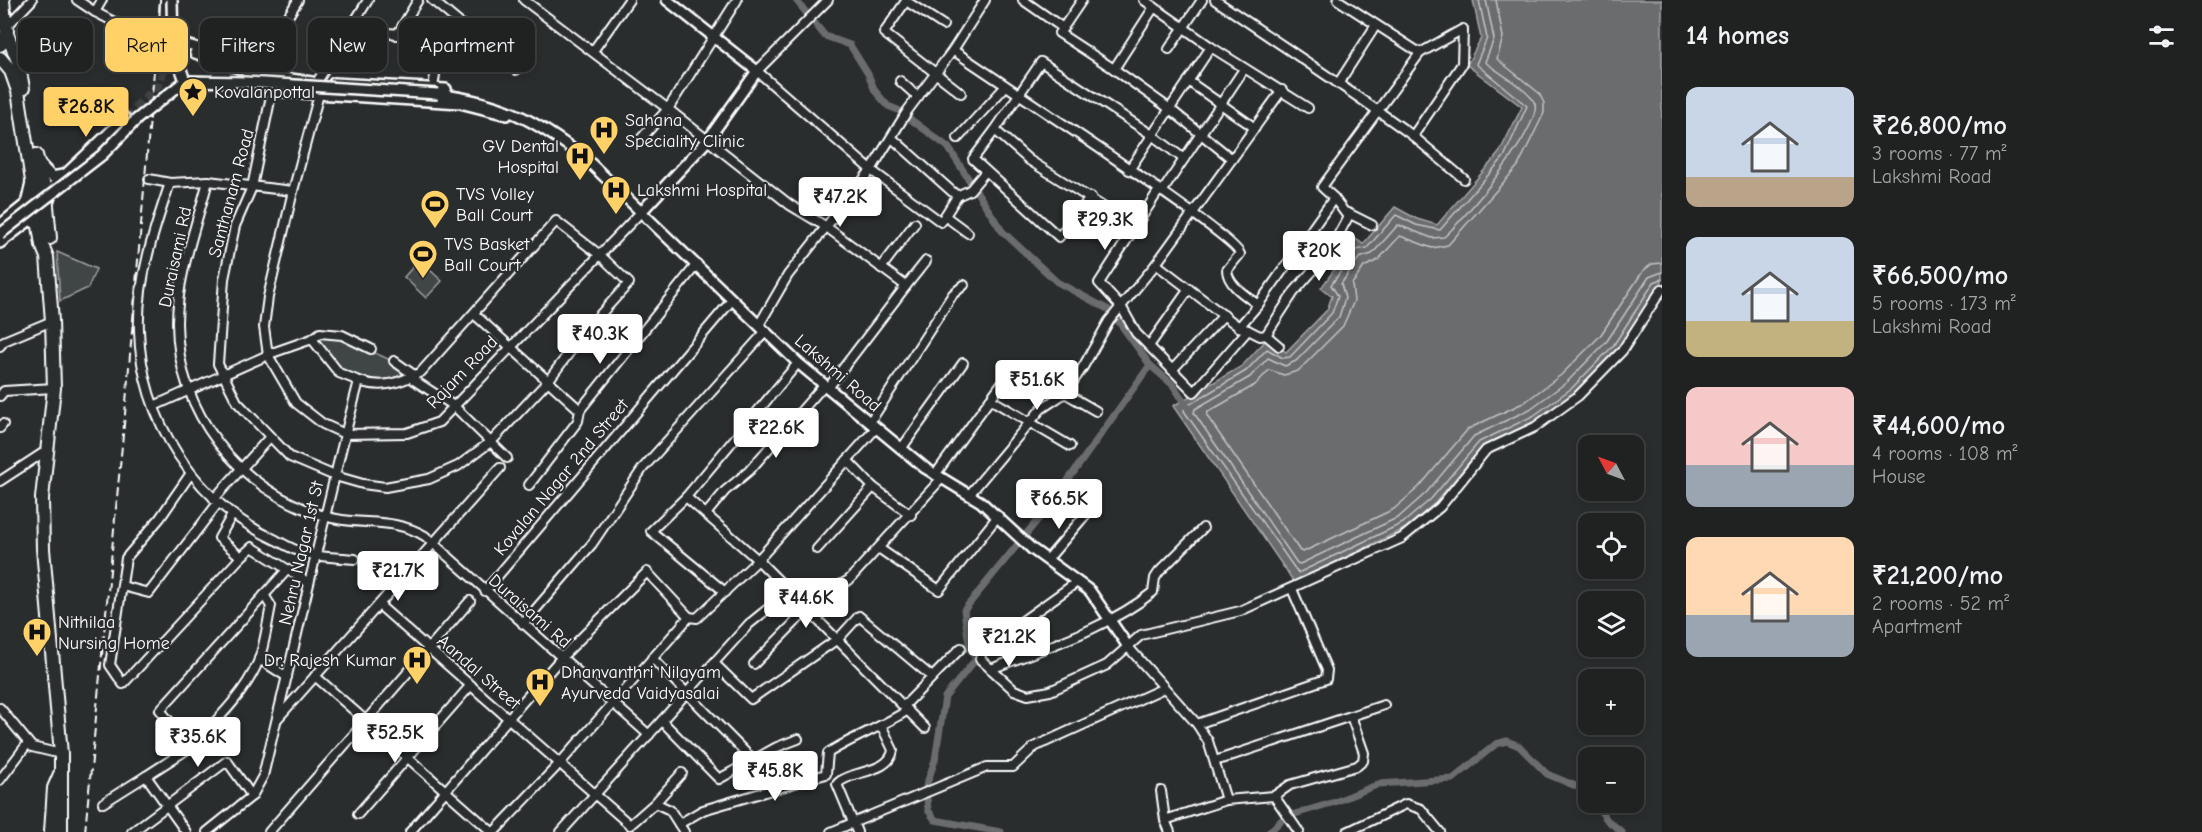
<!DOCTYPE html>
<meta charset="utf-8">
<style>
body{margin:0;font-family:"Comic Neue",sans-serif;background:#2d2f2f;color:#f1f3f6;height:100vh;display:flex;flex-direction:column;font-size:22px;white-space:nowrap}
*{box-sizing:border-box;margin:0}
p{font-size:20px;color:#a2a4a5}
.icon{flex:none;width:33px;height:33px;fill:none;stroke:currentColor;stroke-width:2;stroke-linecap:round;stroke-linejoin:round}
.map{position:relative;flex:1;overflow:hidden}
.drawer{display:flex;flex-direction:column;background:#202222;width:540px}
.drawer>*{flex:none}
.banner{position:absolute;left:18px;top:18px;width:570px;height:54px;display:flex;gap:12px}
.needle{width:39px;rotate:311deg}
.tools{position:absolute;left:1578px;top:435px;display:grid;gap:12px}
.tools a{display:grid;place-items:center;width:66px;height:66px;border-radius:12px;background:#202222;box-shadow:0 3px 9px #0003,0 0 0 2px #3d3f40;font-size:30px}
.price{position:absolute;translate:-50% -51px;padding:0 14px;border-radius:6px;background:#fff;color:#222;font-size:20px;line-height:39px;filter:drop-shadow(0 2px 3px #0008)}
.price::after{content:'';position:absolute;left:50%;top:36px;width:18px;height:14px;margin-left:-9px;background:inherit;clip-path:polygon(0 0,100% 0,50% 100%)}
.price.current{background:#ffd166;color:#111}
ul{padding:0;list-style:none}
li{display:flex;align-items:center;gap:18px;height:150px;padding:0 24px}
li span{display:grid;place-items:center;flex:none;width:168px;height:120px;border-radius:12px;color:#555}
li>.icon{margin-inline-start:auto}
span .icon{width:72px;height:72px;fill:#fffc;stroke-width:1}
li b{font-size:26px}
h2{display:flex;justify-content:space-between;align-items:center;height:72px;padding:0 24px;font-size:26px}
.pill{padding:0 21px;border-radius:12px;background:#202222;box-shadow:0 3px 9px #0003,0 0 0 2px #3d3f40;font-size:21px;line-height:54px}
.pill.current{background:#ffd166;color:#111}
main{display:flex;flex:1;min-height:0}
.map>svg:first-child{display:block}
.green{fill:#414445;stroke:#a0a2a2;stroke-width:1.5}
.water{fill:#6a6c6d;stroke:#a6a7a7;stroke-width:1.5}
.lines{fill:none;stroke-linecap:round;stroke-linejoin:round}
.shore{stroke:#c3c4c5;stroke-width:1.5}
.canal{stroke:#6a6c6d;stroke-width:7}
.tertiary-tunnel{stroke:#3f4243;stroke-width:9;stroke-dasharray:9 4.5;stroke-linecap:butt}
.minor-casing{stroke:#fff;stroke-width:12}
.tertiary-casing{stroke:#fff;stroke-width:14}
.primary-casing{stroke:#fff;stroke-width:16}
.minor{stroke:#2a2d2e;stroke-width:8}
.tertiary{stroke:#2a2d2e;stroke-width:9}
.primary{stroke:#2a2d2e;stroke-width:12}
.rail{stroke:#fff;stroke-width:2;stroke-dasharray:9 4.5;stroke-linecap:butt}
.tertiary-bridge-casing{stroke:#fff;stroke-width:14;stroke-linecap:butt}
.tertiary-bridge{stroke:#2a2d2e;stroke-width:9}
.labels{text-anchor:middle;stroke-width:4.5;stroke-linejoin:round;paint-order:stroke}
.poi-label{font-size:18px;fill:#fff;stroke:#2a2d2e;text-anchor:start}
.street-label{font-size:18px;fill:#fff;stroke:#2a2d2e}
</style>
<main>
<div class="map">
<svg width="1662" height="832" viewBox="0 0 1662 832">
<rect width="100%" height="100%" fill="#2a2d2e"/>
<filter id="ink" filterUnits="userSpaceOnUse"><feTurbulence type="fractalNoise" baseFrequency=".0167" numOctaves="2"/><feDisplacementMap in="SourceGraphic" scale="12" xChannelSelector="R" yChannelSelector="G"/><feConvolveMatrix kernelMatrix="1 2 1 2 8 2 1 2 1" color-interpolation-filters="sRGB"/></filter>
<g filter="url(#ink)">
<g class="green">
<polygon points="57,252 96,269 88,288 60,301"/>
<polygon points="419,260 442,281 426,298 404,277"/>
<path d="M321,328L412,370C393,382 364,385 344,370C333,362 324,347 316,336Z"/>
</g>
<polygon class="water" points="1473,0 1662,0 1662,282 1618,350 1576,392 1537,421 1483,446 1435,503 1406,528 1294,582 1173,406 1242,366 1267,339 1286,352 1327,310 1332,296 1321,288 1356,239 1363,244 1395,207 1417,219 1437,225 1499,153 1522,107 1467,65 1481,38"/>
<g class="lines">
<g class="shore">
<polyline points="1479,0 1487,38 1476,64 1527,106 1504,157 1440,230 1416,225 1396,215 1367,248 1356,250 1331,285 1338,296 1332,313 1290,357 1283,358 1267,349 1246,371 1185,407 1184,411 1298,573 1403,523 1431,499 1479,442 1533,416 1572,388 1613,346 1654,282 1662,279"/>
<path d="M1486,0L1494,39L1485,62C1496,71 1531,91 1535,104C1541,128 1463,221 1444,237L1432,238L1398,225L1372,254L1359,258L1341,284L1345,298L1339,317L1296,361L1285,366L1268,358L1250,377L1195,409L1194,413L1297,563L1300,564L1399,517L1426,493L1474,436L1530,409L1567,382L1607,341L1649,277L1662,272"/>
<polyline points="1496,0 1503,37 1497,59 1539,93 1544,103 1544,113 1518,166 1448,245 1432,248 1400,236 1378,260 1364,267 1352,284 1354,301 1343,326 1298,371 1284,375 1269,370 1255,385 1208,412 1207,416 1300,551 1303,552 1394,509 1419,487 1468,429 1525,402 1561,375 1600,336 1643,271 1652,264 1662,263"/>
</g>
<g class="canal">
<polyline points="796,0 825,36 850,45 868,74 875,91 888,106 898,110 948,147 1002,231 1057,282 1111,311 1150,365 1054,500 964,610 970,650 976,659 945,697 935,760 926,786 928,810 935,820 1001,832"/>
<polyline points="1150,365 1173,385 1188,408"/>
<polyline points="1594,802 1607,820 1622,832"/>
<polyline points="1269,832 1285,817 1335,802 1379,784 1453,779 1496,744 1507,741 1519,746 1547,774 1578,787 1588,795"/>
</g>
<polyline class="tertiary-tunnel" points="125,118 159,84 168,55 177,51 195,53"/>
<g class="minor-casing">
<g id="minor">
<polyline points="77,0 95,12"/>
<polyline points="102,0 95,12 128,29"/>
<polyline points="165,0 164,33 172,40 228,56 250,72 265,54 298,0"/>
<polyline points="432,0 516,70"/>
<polyline points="524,0 668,109 790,205 825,226 906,286 828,388"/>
<polyline points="828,0 757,71 871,170 941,222 958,195"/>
<polyline points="1023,0 1063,28 1082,0"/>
<polyline points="1144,0 1154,7"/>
<polyline points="1338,0 1420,53"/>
<polyline points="943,25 906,1 884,33 961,93"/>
<polyline points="7,26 32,0"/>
<polyline points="1063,28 1059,33 1114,69 1154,7 1211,47 1308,108"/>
<polyline points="350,31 441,36 433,88"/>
<polyline points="397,35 418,0"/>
<polyline points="1169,49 1202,0"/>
<path d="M953,50C988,75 1235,234 1240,254L1227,270C1228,286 1247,296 1258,305"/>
<polyline points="593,51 629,0"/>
<polyline points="1114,69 1170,109 1232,159"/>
<polyline points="900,81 918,97"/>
<polyline points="1188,81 1255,128"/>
<polyline points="317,82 368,0"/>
<polyline points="1338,84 1376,25"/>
<polyline points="319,94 293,191 268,297 264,327 268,355 296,403 323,424 345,434 407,433 439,422 642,211"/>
<polyline points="995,130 973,159 1059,237 1091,197"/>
<polyline points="1413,136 1464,179"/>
<polyline points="892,138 957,196 970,190 986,171"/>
<polyline points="958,138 1005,87"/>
<polyline points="638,142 668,109 737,0"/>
<polyline points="1129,170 1211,47"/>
<polyline points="149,179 170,183 208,181 293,191"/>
<path d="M208,181C196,227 177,276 177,323C178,414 238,489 324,516C359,527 392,516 425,536L649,735"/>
<path d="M170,183C154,230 137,280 139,330C141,419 195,503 276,540C285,545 295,551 305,553C321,558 339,557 355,559"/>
<polyline points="1159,190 1099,283 1122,308 1136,333 1194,392 1248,330 1239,327"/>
<polyline points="1162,192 1244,69"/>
<polyline points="1348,213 1372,225"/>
<polyline points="945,216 968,233"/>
<polyline points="1135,227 1029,160 995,130 1041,62 1152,135 1184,159"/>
<path d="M1156,264L1239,327L1258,305L1334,198L1322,187L1420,53L1463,29L1462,64L1413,136C1354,93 1293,53 1233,12L1215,0"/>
<polyline points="881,268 915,223"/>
<polyline points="906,286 926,261"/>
<polyline points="474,314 580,410"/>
<polyline points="759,325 788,275 871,170 908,110 953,50 985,0"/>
<polyline points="1248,330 1260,336 1266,335 1294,292 1329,252 1348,217 1334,198"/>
<polyline points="1266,335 1279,346"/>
<polyline points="312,339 320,333 342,335 371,349"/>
<polyline points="0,346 4,341 52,321"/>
<polyline points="1149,346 1189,289"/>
<polyline points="269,354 312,339 339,373 359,381"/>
<polyline points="394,361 414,375 409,377 454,406 507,458"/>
<polyline points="1172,370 1224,315"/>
<polyline points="1065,393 1096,411"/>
<polyline points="0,396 4,391 54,388"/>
<polyline points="990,399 1070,446"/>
<polyline points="154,406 268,355"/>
<polyline points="870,422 953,294 964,285"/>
<polyline points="0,428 3,424"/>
<polyline points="901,449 963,363"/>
<polyline points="191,473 160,518 126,558 110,665 123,684 241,557 219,538 232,515"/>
<polyline points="935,475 1004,380"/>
<polyline points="0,481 46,451"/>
<polyline points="529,485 578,421 580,410 697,264"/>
<polyline points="873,487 911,515"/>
<polyline points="969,495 1041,409 1065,393 1083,367 1109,321 1156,264 1282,90"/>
<polyline points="686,497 758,560 925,728"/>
<polyline points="214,499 269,438"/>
<polyline points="706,514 725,491 749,471 824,385"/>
<polyline points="817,549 873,487 847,460"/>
<polyline points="880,549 939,590 998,516"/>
<polyline points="241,557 252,547 309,583"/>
<polyline points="1047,560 1087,513"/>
<polyline points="1077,582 982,650 980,659 1014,690 1028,695 1050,691 1107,665 1141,635 1240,611 1402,538 1440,507 1486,450 1535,427 1578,396 1622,351 1662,289"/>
<polyline points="122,586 149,593 218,503"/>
<polyline points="485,591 732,300"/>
<polyline points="725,592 651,531 686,497 798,363"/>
<polyline points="379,605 630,825 655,803 670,810 684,832"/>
<polyline points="523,624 592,544 643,468 766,331"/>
<polyline points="1129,648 1197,724 1208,741 1226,800"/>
<polyline points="652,658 753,760"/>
<polyline points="259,659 287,677"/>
<polyline points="714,663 751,699 839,638 859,616 932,677"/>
<polyline points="754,664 809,608 828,592 849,580 942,478"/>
<path d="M991,669C1046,647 1107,629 1153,592L1155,578L1159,572L1203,528"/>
<polyline points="315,676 492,832"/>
<polyline points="904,706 961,648"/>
<polyline points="0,708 32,747 61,754"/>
<polyline points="278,718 500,468"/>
<polyline points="662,721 719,779 777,747 798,739"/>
<polyline points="1197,724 1326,679 1327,670 1292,589"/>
<path d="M191,747C216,721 244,695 258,662C265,645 267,624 271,606L264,595"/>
<polyline points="1215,761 1384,705"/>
<polyline points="0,780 28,743"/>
<polyline points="1161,791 1165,820 1170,832"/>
<polyline points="1274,796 1299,832"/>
<polyline points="103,803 146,776"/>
<polyline points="655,803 682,773"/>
<polyline points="358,814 471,685"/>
<polyline points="1165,820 1226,800 1274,796 1290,785 1357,766 1363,761 1364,753 1351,716"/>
<path d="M679,824L703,810L826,774L828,753C853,737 882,727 908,710"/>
<polyline points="132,832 227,761 252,796"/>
<polyline points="186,832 146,776 191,747 160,710 287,570"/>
<path d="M207,832L252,796L263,776L325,517C336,471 347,426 359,381C383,389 399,383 421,372L556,221L601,256L629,283L587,329L548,381L492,441L458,466L429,479L385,487L363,484L335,476L290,457L237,402L218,364L224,279L235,226L252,187L272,91"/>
<polyline points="269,832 470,601"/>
<polyline points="410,832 561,658 647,572 689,617"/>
<polyline points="494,832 561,762 689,617 697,618 758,560 876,428"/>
<polyline points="561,832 749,624 790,591"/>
<polyline points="831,832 987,767 1013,767 1034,747 1164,688"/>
<path d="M857,832L837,784C849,770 890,774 893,750L882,727"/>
<polyline points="1347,832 1406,804 1421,809 1440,832"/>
</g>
</g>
<g class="tertiary-casing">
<g id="tertiary">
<polyline points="195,53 255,74 312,82"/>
<polyline points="250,75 253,90 460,103 507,115"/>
<polyline points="334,83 446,89"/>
<path d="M438,94C504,103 534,119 586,159L798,363L925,468L981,502L1032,549L1090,591L1129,648"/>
<polyline points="39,163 52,177 63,175"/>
<polyline points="50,198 50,189 125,118"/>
<polyline points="642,211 707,141 757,71 667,0"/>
<polyline points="0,225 26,204 31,183"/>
<polyline points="0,243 30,220 41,227"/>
</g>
</g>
<g class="primary-casing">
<g id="primary">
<polyline points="3,0 5,22"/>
<polyline points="0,17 7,30 5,40 0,45"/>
<polyline points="7,34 18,61 23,88"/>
<polyline points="0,58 11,71 18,91 42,245 47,257 52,321 54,388 42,498 43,549 61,754 61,832"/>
<polyline points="36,155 46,195 50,238"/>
<polyline points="51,832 54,788 60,774"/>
</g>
</g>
<use href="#minor" class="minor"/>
<use href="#tertiary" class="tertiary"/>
<use href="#primary" class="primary"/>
<polyline class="rail" points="85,832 125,414 160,0"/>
<g class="tertiary-bridge-casing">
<g id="tertiary-bridge">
<polyline points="172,0 173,46 185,81"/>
<polyline points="0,234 102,155 137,119 185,81 245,82 438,94"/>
</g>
</g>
<use href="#tertiary-bridge" class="tertiary-bridge"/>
</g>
</g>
<defs>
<g id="sight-pin" transform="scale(1.5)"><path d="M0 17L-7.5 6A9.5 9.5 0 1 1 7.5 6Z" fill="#ffd166" stroke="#2a2d2e"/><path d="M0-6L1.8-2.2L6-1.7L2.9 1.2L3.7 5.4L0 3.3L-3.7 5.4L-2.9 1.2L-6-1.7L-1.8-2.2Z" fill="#111"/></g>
<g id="hospital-pin" transform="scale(1.5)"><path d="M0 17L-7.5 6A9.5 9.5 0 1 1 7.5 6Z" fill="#ffd166" stroke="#2a2d2e"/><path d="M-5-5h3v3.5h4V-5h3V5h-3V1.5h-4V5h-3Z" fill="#111"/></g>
<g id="stadium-pin" transform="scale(1.5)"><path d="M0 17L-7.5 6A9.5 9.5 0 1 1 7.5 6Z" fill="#ffd166" stroke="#2a2d2e"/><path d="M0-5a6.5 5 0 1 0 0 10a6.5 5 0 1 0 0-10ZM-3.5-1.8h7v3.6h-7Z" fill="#111"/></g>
</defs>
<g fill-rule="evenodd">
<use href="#sight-pin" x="193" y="92"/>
<use href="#hospital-pin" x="604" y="130"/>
<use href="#hospital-pin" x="580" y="156"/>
<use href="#hospital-pin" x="616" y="190"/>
<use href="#stadium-pin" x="435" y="204"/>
<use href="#stadium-pin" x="423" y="254"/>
<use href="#hospital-pin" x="37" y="632"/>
<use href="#hospital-pin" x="417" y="660"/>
<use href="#hospital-pin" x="540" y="682"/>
</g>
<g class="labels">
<g class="poi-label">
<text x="214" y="98">Kovalanpottal</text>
<text x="625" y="126">Sahana<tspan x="625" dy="21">Speciality Clinic</tspan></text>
<text x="559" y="152" text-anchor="end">GV Dental<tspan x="559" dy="21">Hospital</tspan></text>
<text x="637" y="196">Lakshmi Hospital</text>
<text x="456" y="200">TVS Volley<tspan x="456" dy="21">Ball Court</tspan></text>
<text x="444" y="250">TVS Basket<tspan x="444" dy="21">Ball Court</tspan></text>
<text x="58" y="628">Nithilaa<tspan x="58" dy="21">Nursing Home</tspan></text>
<text x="396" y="666" text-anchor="end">Dr. Rajesh Kumar</text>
<text x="561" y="678">Dhanvanthri Nilayam<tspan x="561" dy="21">Ayurveda Vaidyasalai</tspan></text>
</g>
<g class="street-label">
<text transform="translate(231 193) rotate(-75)" y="6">Santhanam Road</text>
<text transform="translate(175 257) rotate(-78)" y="6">Duraisami Rd</text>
<text transform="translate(462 372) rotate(-46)" y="6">Rajam Road</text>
<text transform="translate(838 373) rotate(41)" y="6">Lakshmi Road</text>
<text transform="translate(561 477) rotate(-50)" y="6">Kovalan Nagar 2nd Street</text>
<text transform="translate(301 553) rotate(-77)" y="6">Nehru Nagar 1st St</text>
<text transform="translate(530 611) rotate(41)" y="6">Duraisami Rd</text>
<text transform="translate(479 672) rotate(41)" y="6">Aandal Street</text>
</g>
</g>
</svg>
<div class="tools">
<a><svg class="needle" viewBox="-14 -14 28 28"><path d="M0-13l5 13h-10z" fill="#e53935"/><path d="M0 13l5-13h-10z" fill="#a2a4a5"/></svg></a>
<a><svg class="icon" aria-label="locate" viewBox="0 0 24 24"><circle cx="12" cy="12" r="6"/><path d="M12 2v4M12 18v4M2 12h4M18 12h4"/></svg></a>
<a><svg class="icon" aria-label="layers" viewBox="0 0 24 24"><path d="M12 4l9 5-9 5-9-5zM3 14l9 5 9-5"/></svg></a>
<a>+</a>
<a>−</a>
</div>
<b class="price current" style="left:86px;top:138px">₹26.8K</b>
<b class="price" style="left:840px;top:228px">₹47.2K</b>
<b class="price" style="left:1105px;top:251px">₹29.3K</b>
<b class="price" style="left:1319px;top:282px">₹20K</b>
<b class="price" style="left:600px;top:365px">₹40.3K</b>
<b class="price" style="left:1037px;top:411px">₹51.6K</b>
<b class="price" style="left:776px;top:459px">₹22.6K</b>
<b class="price" style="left:1059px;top:530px">₹66.5K</b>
<b class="price" style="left:398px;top:602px">₹21.7K</b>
<b class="price" style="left:806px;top:629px">₹44.6K</b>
<b class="price" style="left:1009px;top:668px">₹21.2K</b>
<b class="price" style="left:395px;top:764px">₹52.5K</b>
<b class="price" style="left:198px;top:768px">₹35.6K</b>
<b class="price" style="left:775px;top:802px">₹45.8K</b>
<div class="banner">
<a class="pill">Buy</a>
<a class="pill current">Rent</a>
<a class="pill">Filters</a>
<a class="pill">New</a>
<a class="pill">Apartment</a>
</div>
</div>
<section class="drawer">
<h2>14 homes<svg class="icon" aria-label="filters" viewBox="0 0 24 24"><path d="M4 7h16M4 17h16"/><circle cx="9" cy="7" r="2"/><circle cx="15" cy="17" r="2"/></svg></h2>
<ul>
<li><span style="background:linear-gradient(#c9d6e8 75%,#b9a48a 0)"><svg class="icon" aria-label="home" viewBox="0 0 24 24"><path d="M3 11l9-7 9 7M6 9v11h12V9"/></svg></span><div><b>₹26,800/mo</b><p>3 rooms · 77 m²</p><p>Lakshmi Road</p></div></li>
<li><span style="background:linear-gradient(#c9d6e8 70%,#c2b280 0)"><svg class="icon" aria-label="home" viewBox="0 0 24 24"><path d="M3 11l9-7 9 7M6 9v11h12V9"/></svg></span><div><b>₹66,500/mo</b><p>5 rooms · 173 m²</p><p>Lakshmi Road</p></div></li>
<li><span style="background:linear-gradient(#f6c9c9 65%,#9aa5b1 0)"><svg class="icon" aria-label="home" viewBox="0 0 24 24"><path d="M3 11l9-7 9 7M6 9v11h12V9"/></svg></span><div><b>₹44,600/mo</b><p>4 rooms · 108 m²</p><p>House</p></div></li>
<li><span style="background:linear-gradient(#ffd9b3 65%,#9aa5b1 0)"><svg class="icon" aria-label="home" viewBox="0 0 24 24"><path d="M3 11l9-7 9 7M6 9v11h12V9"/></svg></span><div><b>₹21,200/mo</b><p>2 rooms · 52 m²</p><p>Apartment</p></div></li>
</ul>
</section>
</main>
